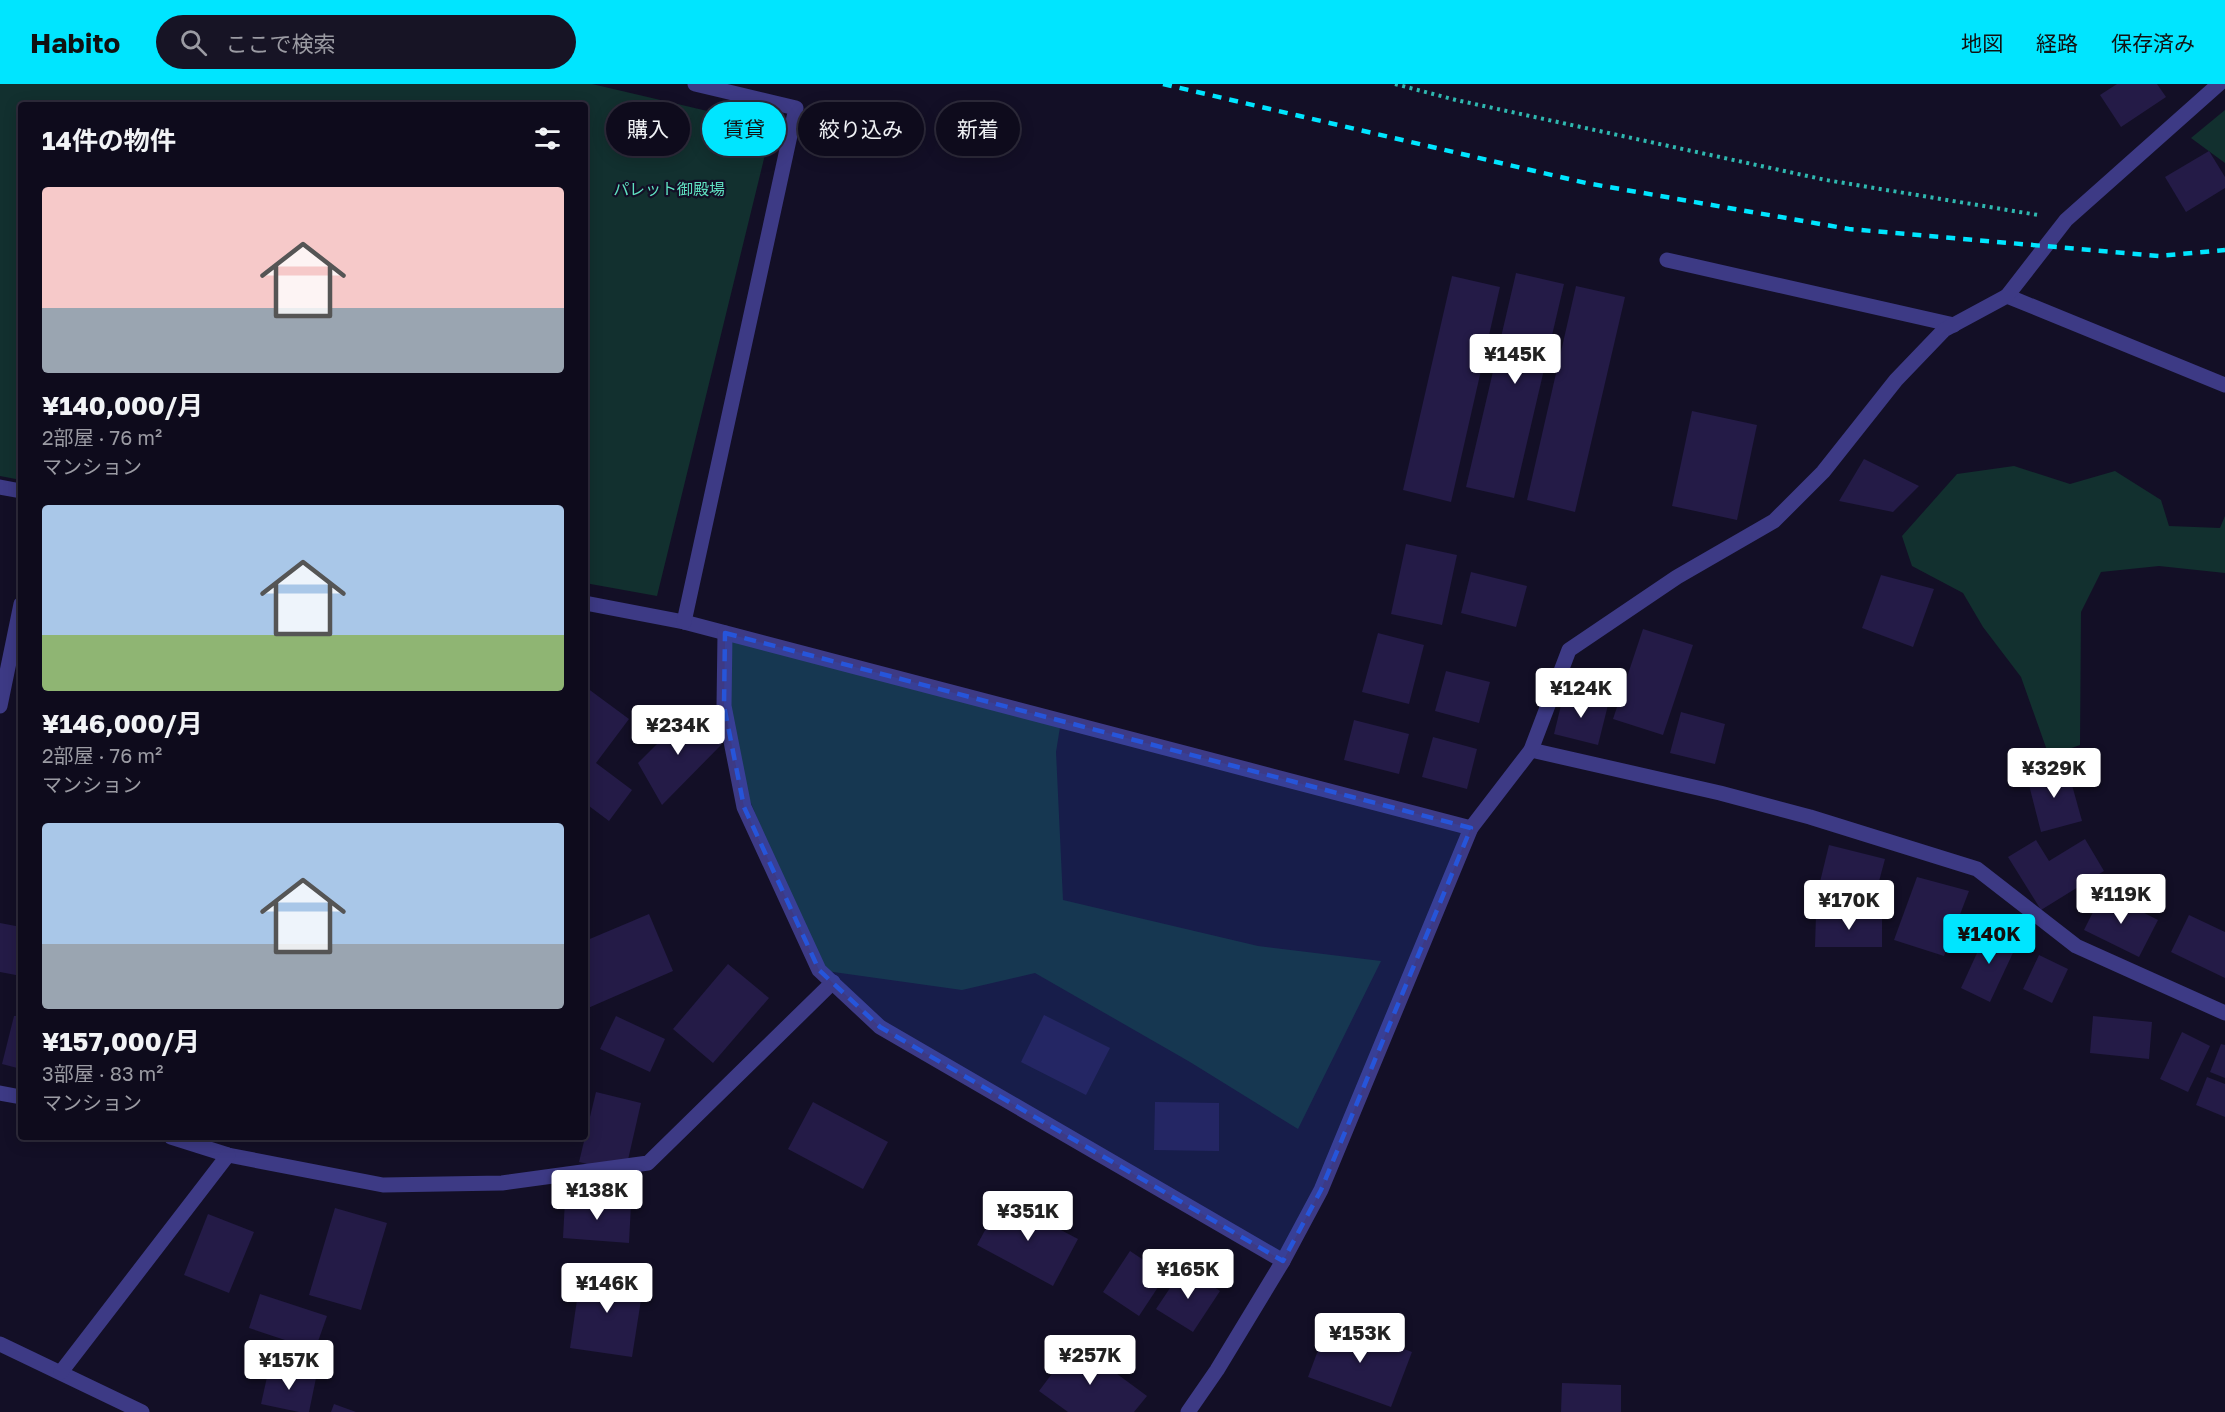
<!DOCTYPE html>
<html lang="ja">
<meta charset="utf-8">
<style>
body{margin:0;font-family:"Golos Text","Noto Sans JP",sans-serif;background:#171425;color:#f1f3f6;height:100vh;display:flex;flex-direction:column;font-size:22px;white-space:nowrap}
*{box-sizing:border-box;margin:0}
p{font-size:20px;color:#9b9ba3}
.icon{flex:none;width:33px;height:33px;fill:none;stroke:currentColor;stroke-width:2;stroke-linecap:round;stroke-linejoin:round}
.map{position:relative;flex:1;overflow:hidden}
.side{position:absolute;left:18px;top:18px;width:570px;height:1038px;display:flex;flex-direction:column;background:#0e0b1c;border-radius:6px;box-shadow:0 3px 15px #0003,0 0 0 2px #2e2b3b}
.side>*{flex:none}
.top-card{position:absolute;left:606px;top:18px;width:570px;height:54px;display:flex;gap:12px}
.price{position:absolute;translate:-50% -51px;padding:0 14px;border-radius:6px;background:#fff;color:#222;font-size:20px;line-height:39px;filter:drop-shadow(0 2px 3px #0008)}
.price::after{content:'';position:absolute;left:50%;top:36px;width:18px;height:14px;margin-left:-9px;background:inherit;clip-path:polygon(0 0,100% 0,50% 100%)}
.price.current{background:#00e5ff;color:#111}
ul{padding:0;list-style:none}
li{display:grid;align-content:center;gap:12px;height:318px;padding:0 24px}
li span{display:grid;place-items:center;height:186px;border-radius:6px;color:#555}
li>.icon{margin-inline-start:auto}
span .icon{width:108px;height:108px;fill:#fffc;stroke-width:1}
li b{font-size:26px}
h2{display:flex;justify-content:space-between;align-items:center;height:72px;padding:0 24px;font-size:26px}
.chip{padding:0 21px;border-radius:27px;background:#0e0b1c;box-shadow:0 3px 15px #0003,0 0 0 2px #2e2b3b;font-size:21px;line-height:54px}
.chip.current{background:#00e5ff;color:#111}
header{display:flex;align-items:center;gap:36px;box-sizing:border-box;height:84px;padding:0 30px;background:#00e5ff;color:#111}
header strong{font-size:28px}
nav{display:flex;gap:33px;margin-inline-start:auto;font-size:21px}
.search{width:420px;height:54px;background:#171425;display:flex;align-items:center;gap:15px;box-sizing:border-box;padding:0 21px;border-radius:33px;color:#9b9ba3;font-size:22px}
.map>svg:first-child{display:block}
.green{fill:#12302f}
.building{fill:#241b47}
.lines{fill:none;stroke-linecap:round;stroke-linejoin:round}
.path{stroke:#2fb8b0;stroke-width:4;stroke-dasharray:3 4.5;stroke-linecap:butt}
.minor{stroke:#3d3a85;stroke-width:15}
.rail{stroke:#00e5ff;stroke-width:4.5;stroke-dasharray:9 8;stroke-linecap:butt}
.marked{fill:#2655da;fill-opacity:0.2;stroke:#2655da;stroke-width:4.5;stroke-dasharray:12 8;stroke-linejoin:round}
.labels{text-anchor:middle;stroke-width:4.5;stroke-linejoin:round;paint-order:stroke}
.park-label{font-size:16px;fill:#5fe0c0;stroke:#130f26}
</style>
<header>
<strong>Habito</strong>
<div class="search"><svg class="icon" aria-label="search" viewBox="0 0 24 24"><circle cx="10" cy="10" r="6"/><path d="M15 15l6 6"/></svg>ここで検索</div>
<nav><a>地図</a><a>経路</a><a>保存済み</a></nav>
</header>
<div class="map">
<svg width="2225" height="1328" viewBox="0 0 2225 1328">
<rect width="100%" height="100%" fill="#130f26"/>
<g class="green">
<polygon points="0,0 592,0 772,42 657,512 585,499 585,21 21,21 21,396 0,392"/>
<polygon points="2225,26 2225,79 2191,54"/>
<polygon points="2014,382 2070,400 2115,387 2161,416 2169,442 2220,444 2225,432 2225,489 2159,482 2101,488 2081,528 2080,661 2049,672 2021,593 1983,543 1963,509 1912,482 1902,452 1957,390"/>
<polygon points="725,549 1061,637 1056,668 1063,816 1258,862 1381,877 1298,1045 1190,978 1035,889 962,906 819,886 735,680"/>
</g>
<g class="building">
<polygon points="2117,0 2157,0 2166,13 2121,43 2100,11"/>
<polygon points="2209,67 2225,93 2225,104 2186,128 2165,93"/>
<polygon points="1516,189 1564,200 1514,414 1466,403"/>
<polygon points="1452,192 1500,203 1451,418 1403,406"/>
<polygon points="1576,202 1625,213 1575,428 1527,416"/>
<polygon points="1692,327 1757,341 1737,436 1672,422"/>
<polygon points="1864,375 1919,402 1893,428 1839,417"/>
<polygon points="1406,460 1457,471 1442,541 1391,530"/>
<polygon points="1471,488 1527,502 1516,543 1461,529"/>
<polygon points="1881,491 1934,505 1913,563 1862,544"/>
<polygon points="1643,545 1693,561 1663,651 1613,635"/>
<polygon points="1378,549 1424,561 1409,620 1362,608"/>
<polygon points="1446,587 1490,598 1479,639 1435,627"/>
<polygon points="587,604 629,635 596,679 632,706 609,737 585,719 585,607"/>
<polygon points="1564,609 1608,621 1598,661 1554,650"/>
<polygon points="690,627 722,660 662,721 638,679"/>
<polygon points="1681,628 1725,640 1715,680 1670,669"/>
<polygon points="1354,636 1409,650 1399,690 1344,676"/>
<polygon points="1433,653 1477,665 1467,705 1422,693"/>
<polygon points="2067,683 2082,737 2041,748 2027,693"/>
<polygon points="2085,755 2104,787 2041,826 2008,773 2036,756 2049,777"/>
<polygon points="1829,761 1885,775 1874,816 1819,802"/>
<polygon points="1917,793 1969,807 1944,872 1894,856"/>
<polygon points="2103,808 2158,836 2139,873 2084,846"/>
<polygon points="649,830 673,887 588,924 585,916 585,857"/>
<polygon points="1816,830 1882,831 1882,863 1815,863"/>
<polygon points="2189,831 2225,848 2225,894 2171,868"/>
<polygon points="0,839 21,843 21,892 0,888"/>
<polygon points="1988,845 2018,858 1990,918 1961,904"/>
<polygon points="2039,871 2068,885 2052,919 2023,905"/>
<polygon points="728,880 769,914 713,979 673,945"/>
<polygon points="1044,931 1110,964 1086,1011 1021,978"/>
<polygon points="14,932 21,932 21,985 2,980"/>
<polygon points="616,932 665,955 650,988 600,965"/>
<polygon points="2093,932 2152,938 2149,975 2090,969"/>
<polygon points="2182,948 2210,962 2188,1008 2160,995"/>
<polygon points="2221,960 2225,961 2225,994 2210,988"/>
<polygon points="2207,993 2225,1000 2225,1033 2196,1021"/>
<polygon points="596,1008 641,1019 625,1089 579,1078"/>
<polygon points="813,1018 888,1058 863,1105 788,1065"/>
<polygon points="1155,1018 1219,1019 1219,1067 1154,1066"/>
<polygon points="1002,1115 1078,1155 1053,1202 977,1161"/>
<polygon points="565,1116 631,1120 629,1159 563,1154"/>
<polygon points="335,1124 387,1139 361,1226 309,1211"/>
<polygon points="208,1130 254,1148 229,1209 184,1191"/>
<polygon points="1130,1167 1166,1191 1139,1232 1103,1208"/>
<polygon points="1184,1183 1220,1207 1193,1248 1156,1225"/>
<polygon points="581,1188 644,1197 632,1273 570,1264"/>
<polygon points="260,1210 327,1232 315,1266 249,1244"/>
<polygon points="1329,1237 1412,1268 1391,1323 1308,1293"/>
<polygon points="1075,1259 1147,1312 1134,1328 1068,1328 1039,1307"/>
<polygon points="269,1284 316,1294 309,1328 299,1328 261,1320"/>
<polygon points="1562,1299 1621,1301 1621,1328 1561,1328"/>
<polygon points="334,1320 356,1328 331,1328"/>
</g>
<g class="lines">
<polyline class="path" points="1395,0 1456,16 1826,96 2038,131"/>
<g class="minor">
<polyline points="1667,176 1954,241"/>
<polyline points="2007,212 2225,301"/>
<polyline points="0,403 21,407"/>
<polyline points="585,519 684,538 1471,744"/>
<polyline points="684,538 796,24 695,0"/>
<polyline points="725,549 724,622 744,723 819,886 880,943 1283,1177"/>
<polyline points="0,622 21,520"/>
<polyline points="1531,666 1720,709 1810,733 1977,785 2076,862 2225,929"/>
<polyline points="0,1009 21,1013"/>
<polyline points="171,1053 228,1071 383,1101 502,1099 648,1079 833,898"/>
<polyline points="0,1260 142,1328"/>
<polyline points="61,1288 228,1071"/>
<polyline points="1188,1328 1217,1286 1283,1177 1321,1106 1471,744 1531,666 1569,566 1677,493 1774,437 1823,388 1896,296 1944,246 2007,212 2066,136 2219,0"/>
</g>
<polyline class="rail" points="1163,0 1586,99 1849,145 2159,172 2225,166"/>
</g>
<path class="marked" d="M725,549L1471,744L1321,1106L1283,1177L880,943L819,886L744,723L724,622Z"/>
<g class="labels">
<g class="park-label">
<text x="669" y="111">パレット御殿場</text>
</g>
</g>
</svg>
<b class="price" style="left:1515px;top:301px">¥145K</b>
<b class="price" style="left:1581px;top:635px">¥124K</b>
<b class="price" style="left:678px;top:672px">¥234K</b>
<b class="price" style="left:2054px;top:715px">¥329K</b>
<b class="price" style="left:2121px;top:841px">¥119K</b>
<b class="price" style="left:1849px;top:847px">¥170K</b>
<b class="price current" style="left:1989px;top:881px">¥140K</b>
<b class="price" style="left:597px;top:1137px">¥138K</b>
<b class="price" style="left:1028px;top:1158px">¥351K</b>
<b class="price" style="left:1188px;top:1216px">¥165K</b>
<b class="price" style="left:607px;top:1230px">¥146K</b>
<b class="price" style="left:1360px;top:1280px">¥153K</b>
<b class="price" style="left:1090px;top:1302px">¥257K</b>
<b class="price" style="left:289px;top:1307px">¥157K</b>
<div class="top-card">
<a class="chip">購入</a>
<a class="chip current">賃貸</a>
<a class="chip">絞り込み</a>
<a class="chip">新着</a>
</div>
<section class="side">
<h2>14件の物件<svg class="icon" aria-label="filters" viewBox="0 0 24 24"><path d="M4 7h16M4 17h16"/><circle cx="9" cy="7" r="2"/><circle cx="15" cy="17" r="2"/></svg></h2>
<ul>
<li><span style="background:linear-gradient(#f6c9c9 65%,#9aa5b1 0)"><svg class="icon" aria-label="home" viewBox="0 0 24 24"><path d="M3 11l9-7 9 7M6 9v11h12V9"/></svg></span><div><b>¥140,000/月</b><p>2部屋 · 76 m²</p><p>マンション</p></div></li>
<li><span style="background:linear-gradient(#a9c7e8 70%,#8fb573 0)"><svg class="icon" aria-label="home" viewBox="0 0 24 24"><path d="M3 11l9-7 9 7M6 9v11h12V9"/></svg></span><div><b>¥146,000/月</b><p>2部屋 · 76 m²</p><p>マンション</p></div></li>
<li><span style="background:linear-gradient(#a9c7e8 65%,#9aa5b1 0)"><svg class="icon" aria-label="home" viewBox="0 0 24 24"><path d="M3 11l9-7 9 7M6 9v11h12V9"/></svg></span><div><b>¥157,000/月</b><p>3部屋 · 83 m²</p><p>マンション</p></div></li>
</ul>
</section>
</div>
